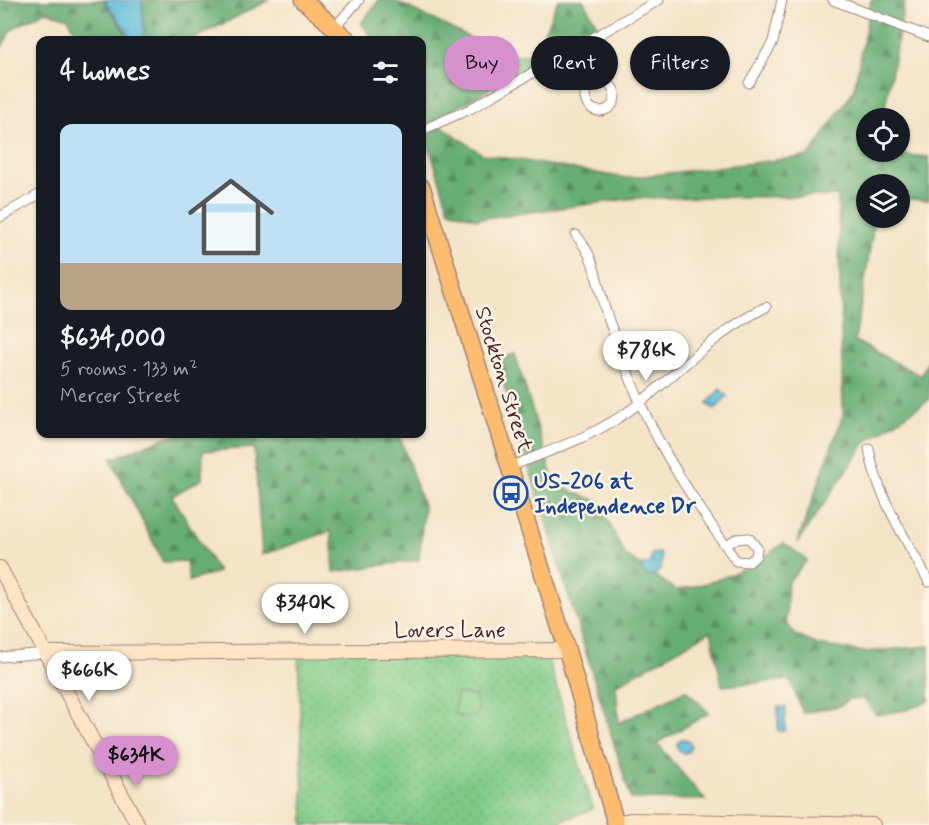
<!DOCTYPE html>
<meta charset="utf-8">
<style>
body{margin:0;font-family:Mynerve,sans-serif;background:#20242c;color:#f1f3f6;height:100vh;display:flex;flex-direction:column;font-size:22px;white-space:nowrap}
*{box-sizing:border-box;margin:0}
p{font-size:20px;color:#9ea1a6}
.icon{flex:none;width:33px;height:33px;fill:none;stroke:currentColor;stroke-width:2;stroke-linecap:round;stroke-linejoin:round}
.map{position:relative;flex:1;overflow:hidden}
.panel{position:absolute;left:36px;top:36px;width:390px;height:402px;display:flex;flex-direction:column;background:#171b24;border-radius:12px;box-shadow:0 2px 4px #0004}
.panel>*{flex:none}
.guide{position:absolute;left:444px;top:36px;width:394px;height:54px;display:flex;gap:12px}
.fabs{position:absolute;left:856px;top:108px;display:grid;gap:12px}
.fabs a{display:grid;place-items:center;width:54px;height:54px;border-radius:50%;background:#171b24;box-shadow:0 2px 4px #0004;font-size:30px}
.price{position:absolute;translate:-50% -51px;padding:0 14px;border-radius:21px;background:#fff;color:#222;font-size:20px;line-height:39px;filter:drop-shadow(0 2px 3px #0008)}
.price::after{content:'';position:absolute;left:50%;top:36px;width:18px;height:14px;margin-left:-9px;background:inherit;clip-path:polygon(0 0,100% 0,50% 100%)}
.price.active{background:#d690ce;color:#111}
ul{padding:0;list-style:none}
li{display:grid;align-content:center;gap:12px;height:318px;padding:0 24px}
li span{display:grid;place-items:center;height:186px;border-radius:12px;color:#555}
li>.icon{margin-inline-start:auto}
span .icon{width:108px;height:108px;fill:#fffc;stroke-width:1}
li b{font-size:26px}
h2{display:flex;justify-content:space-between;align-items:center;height:72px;padding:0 24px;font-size:26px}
.chip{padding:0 21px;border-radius:27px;background:#171b24;box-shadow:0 2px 4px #0004;font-size:21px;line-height:54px}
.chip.active{background:#d690ce;color:#111}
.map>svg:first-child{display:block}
.grass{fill:url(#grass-dots);stroke:#647459;stroke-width:1.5}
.forest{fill:url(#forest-firs);stroke:#586650;stroke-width:1.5}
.garden{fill:#7dc987;stroke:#647459;stroke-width:1.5}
.water{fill:url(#water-ripples);stroke:#526e82;stroke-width:1.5}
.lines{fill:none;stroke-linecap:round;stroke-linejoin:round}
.street-casing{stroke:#9f827a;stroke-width:11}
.secondary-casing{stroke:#9f827a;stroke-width:16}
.highway-casing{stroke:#9f827a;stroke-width:19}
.street{stroke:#fff;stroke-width:9}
.secondary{stroke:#fee5c5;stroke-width:14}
.highway{stroke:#fcbd6f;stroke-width:16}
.labels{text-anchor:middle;stroke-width:5;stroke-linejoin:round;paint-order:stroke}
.street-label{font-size:22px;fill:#4a1f2b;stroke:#fcf5e5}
.transit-label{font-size:22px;font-weight:bold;fill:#164399;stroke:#fcf5e5;text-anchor:start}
</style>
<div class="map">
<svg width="929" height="825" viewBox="0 0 929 825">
<defs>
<pattern id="grass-dots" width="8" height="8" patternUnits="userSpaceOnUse" patternTransform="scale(1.5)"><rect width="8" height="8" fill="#7dc987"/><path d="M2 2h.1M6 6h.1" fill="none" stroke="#6eac75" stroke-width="1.8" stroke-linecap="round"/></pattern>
<pattern id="forest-firs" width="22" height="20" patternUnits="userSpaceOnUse" patternTransform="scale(1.5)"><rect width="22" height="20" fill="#66ad74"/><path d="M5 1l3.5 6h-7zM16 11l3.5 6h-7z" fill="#568c5f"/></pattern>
<pattern id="water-ripples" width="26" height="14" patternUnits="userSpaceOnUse" patternTransform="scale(1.5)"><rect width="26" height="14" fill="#5bbdd9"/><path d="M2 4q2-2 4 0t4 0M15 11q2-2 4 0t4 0" fill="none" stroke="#4d99b0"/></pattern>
</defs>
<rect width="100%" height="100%" fill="#fcf5e5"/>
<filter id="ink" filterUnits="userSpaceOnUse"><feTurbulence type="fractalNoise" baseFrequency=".0167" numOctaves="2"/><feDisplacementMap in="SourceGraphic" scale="12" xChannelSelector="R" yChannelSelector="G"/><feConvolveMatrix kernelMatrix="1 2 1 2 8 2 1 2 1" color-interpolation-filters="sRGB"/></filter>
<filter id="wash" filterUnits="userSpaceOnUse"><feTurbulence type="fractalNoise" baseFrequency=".008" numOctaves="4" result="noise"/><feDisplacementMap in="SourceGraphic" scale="24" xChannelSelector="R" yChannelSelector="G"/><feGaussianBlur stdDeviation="1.35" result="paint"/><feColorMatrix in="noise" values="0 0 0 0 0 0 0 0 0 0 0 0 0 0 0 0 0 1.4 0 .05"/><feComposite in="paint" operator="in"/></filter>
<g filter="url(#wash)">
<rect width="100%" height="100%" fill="#f4e4c8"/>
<polygon class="grass" points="298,649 545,649 593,809 560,821 561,825 304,825"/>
<g class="forest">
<polygon points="0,0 104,0 127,35 135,40 80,40 68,18 46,11 12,29 0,50"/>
<polygon points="142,0 269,0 192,40 137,40 141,38"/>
<polygon points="379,0 393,0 507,56 535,53 558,0 583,0 597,25 435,121 482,154 627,178 809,156 854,90 871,0 905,0 883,118 867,118 867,152 929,157 929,200 900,199 900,184 867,184 867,218 875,218 855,341 921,376 929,357 929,400 867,441 797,543 843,415 838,196 636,198 477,219 449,210 422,125 422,40 374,40 361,23"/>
<path d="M515,354L555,485L598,501L625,555L676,590C723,581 746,570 784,543L807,560L788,582L786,622L795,635L818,645L863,652L929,646V701L906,710L876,715L864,699H849L840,706L803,713L790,680L722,686L711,631L616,685L619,723L686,690L709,713L657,743L705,800L631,799L496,360Z"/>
<polygon points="174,434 310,434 312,439 326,434 399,434 424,508 419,560 334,572 331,531 262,555 254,448 203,451 202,479 172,496 218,572 189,581 186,561 163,562 111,459"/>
</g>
<polygon class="garden" points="457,693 475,696 479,709 473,717 463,718 454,713"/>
<g class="water">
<polygon points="104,0 142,0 144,33 141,38 132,39"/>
<polygon points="720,389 727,396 715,410 707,404"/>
<path d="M660,553C663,561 662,570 654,576H648L641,569L642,565L650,563L652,554Z"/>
<polygon points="778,707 786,707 785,731 778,731"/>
<circle cx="684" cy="746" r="7"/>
</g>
</g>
<g filter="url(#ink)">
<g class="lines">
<g class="street-casing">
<g id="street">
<polyline points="833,0 929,37"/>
<polyline points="335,27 359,0"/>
<polyline points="567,52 592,84"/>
<circle cx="600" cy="96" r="15"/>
<polyline points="749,83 773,42 782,0"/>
<polyline points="422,130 470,109 659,0"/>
<polyline points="0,217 40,194"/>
<path d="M576,235C598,261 596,284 607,315C617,343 627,372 639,400C664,458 701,510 736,561L749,562L756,556L757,548L749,538L736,539L726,545"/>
<path d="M869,449C877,497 907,540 929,582"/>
<path d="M509,467C552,450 600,434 637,405C680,371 716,332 766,307"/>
<polyline points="0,657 46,653"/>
</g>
</g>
<g class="secondary-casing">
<g id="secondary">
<polyline points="0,568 138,825"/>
<polyline points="46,653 567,650"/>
<polyline points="615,823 630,820 873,825"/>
</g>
</g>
<g class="highway-casing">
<g id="highway">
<polyline points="303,0 348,40"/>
<polyline points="422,188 567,650 616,825"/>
</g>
</g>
<use href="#street" class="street"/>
<use href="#secondary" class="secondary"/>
<use href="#highway" class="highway"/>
</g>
</g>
<defs>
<g id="bus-ring" transform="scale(1.725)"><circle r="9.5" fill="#fcf5e5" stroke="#1a4fb4" stroke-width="1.5"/><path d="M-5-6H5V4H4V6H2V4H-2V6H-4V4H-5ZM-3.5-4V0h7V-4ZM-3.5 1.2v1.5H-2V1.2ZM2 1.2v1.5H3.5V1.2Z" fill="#1a4fb4"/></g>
</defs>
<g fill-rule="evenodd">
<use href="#bus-ring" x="511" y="493"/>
</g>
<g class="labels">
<g class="street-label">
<text transform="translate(505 379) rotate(73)" y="8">Stockton Street</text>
<text x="450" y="637">Lovers Lane</text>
</g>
<g class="transit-label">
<text x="534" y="488">US-206 at<tspan x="534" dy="25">Independence Dr</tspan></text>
</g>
</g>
</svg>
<div class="fabs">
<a><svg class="icon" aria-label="locate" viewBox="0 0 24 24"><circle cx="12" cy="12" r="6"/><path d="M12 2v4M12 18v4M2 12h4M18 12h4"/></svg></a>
<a><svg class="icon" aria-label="layers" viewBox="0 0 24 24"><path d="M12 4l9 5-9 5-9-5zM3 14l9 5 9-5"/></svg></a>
</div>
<b class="price" style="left:646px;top:382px">$786K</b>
<b class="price" style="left:305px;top:635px">$340K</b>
<b class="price" style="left:89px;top:702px">$666K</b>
<b class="price active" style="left:136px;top:787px">$634K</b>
<div class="guide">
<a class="chip active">Buy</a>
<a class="chip">Rent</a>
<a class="chip">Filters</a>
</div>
<section class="panel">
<h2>4 homes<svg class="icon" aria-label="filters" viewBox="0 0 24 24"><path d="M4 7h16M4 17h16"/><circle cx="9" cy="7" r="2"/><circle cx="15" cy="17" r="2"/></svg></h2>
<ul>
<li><span style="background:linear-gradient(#bfe0f5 75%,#b9a48a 0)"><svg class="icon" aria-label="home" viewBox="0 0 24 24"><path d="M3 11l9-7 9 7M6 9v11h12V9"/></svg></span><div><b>$634,000</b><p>5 rooms · 133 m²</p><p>Mercer Street</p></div></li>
</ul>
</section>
</div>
